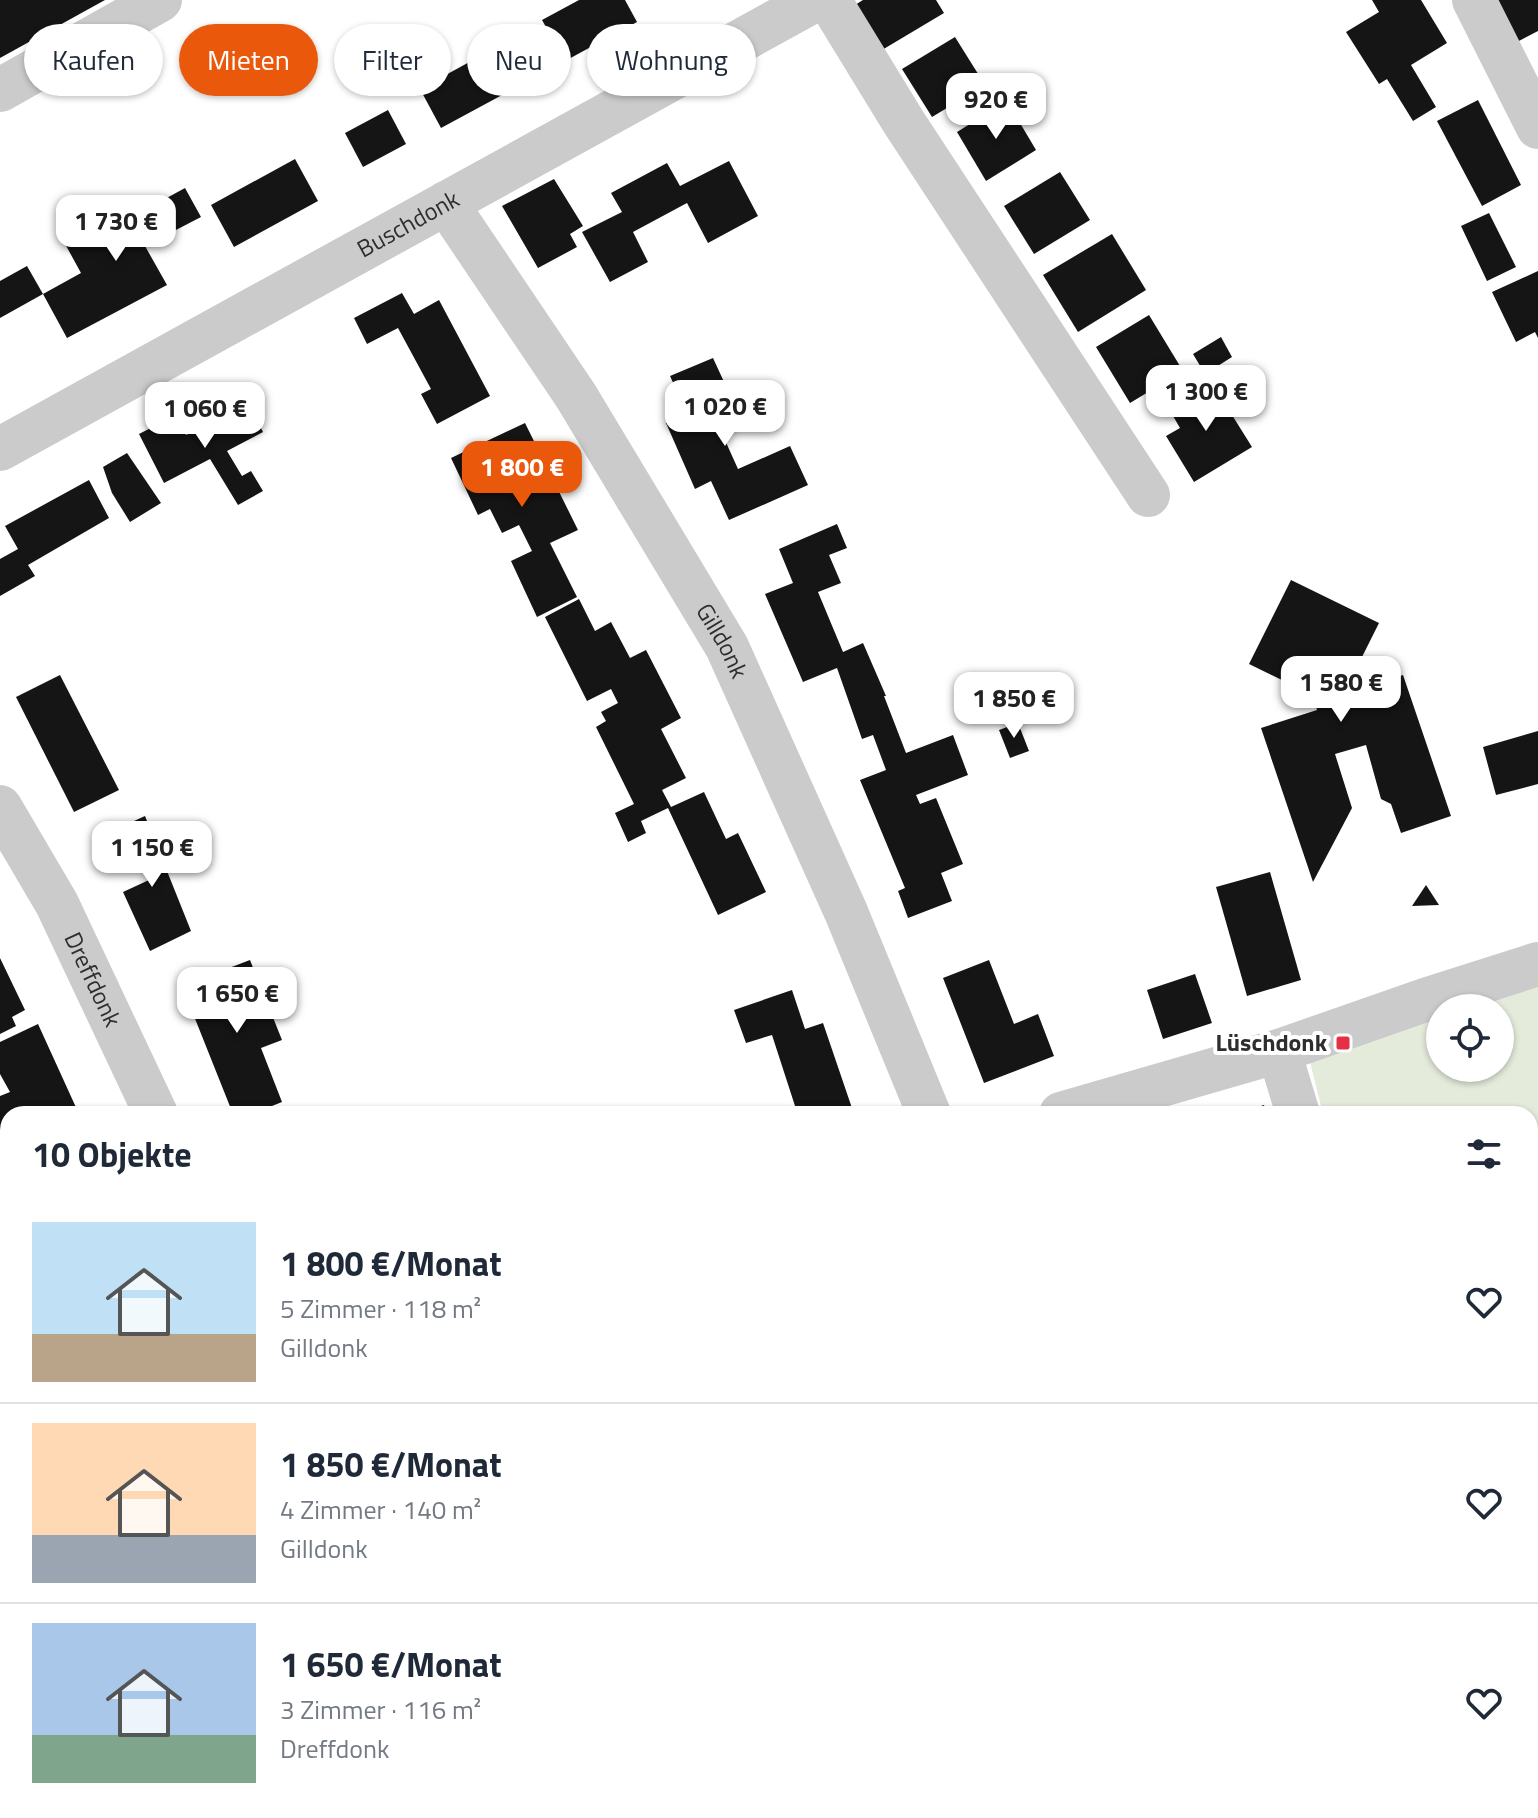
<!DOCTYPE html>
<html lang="de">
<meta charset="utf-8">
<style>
body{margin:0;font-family:"Titillium Web",sans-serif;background:#f2f2f3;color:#1f2937;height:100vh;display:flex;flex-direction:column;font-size:30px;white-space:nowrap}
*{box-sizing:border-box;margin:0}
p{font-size:26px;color:#747a83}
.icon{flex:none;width:44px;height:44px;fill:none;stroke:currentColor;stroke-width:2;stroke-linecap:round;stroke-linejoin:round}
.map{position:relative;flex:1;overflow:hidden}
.details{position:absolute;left:0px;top:1106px;width:1538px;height:712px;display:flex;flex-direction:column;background:#fff;border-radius:24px 24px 0 0;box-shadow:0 2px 6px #0004}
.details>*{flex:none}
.banner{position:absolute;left:24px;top:24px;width:800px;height:72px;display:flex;gap:16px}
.controls{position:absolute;left:1426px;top:994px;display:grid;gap:16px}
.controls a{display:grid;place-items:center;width:88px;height:88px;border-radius:50%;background:#fff;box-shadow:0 2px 6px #0004;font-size:40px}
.price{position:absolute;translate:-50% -68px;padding:0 18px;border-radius:16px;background:#fff;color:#222;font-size:26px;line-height:52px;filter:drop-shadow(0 2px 4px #0008)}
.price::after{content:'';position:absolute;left:50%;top:48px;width:24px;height:18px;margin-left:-12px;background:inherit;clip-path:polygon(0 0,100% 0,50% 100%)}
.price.on{background:#ea580c;color:#fff}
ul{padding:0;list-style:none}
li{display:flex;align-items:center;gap:24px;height:200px;padding:0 32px}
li+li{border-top:2px solid #e0e1e3}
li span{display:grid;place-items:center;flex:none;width:224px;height:160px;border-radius:0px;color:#555}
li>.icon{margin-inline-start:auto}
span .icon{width:96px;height:96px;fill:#fffc;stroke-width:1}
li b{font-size:34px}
h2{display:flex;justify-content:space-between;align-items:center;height:96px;padding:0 32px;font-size:34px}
.pill{padding:0 28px;border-radius:36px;background:#fff;box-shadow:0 2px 6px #0004;font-size:28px;line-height:72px}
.pill.on{background:#ea580c;color:#fff}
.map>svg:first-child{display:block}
.green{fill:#e4ebdb}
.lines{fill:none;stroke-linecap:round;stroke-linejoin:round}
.stream{stroke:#c7deeb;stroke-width:10}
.building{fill:#151515}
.minor{stroke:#cbcbcb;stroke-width:44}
.poi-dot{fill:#e52f42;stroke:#fff;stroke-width:3}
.labels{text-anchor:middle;stroke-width:8;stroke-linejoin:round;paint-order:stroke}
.street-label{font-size:24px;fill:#2e2e2e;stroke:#fff}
.poi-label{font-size:24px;font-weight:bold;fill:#2e2e2e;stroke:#fff;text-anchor:end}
</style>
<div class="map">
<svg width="1538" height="1818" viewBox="0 0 1538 1818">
<rect width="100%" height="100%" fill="#fff"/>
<polygon class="green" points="1538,980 1538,1818 1496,1818 1494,1810 1530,1810 1530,1114 1323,1114 1307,1050 1440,1009 1440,1068 1500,1068 1500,1008 1445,1008"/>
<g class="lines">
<g class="stream">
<polyline points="0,1621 8,1647"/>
<polyline points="59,1810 61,1818"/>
</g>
</g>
<g class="building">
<polygon points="0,0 105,0 0,58"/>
<polygon points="579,0 625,0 637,22 565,61 542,20"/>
<polygon points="863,0 936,0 944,13 882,50 855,5"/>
<polygon points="1372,0 1421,0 1447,43 1411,65 1436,107 1413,121 1387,79 1379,84 1346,32 1379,12"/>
<polygon points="1495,0 1538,0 1538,31 1517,42"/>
<polygon points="955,37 985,85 932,117 902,69"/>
<polygon points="506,42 528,81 441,128 420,89"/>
<polygon points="1478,100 1521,185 1482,206 1437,121"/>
<polygon points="1007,101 1036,150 986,181 957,132"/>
<polygon points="388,110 406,144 363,167 345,133"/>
<polygon points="295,159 318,201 234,247 211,205"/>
<polygon points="729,161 758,216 708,243 687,203 633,232 648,262 610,282 582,232 622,212 611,193 667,163 680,186"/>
<polygon points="1060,172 1090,220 1034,254 1004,206"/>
<polygon points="554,179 583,226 570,234 577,247 538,268 502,206"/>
<polygon points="185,188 201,217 145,246 167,285 67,338 43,294 81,273 64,242 125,208 130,218"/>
<polygon points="1489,213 1516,267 1487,281 1461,226"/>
<polygon points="1112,234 1146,290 1078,332 1043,275"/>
<polygon points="27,266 43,294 0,318 0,281"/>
<polygon points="1538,271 1538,338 1535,332 1516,342 1492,292"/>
<polygon points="402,293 414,314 439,300 490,396 437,424 421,394 431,389 398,328 367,344 354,318"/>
<polygon points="1149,315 1183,371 1130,403 1096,347"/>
<polygon points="1221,337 1232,357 1205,374 1193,354"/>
<polygon points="713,358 731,397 710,407 738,469 790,446 808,485 729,520 711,481 695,489 666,423 692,412 690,407 685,409 670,376"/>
<polygon points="1212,383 1252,447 1194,482 1166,436 1180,428 1169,409"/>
<polygon points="249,405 263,432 227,451 242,476 251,471 263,491 238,505 210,459 164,483 139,434 176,415 186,435"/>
<polygon points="525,423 578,530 550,543 577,597 537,617 511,561 532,551 519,525 502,533 490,509 478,515 451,458"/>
<polygon points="127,453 161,503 130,522 112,493 103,467"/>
<polygon points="89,480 109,518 28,565 35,576 0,596 0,559 18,549 5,526"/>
<polygon points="837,524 847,548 829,555 841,583 818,592 843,652 863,643 886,696 884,696 906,753 953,735 968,775 916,795 920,804 936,798 963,864 941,873 952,901 908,918 898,891 905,888 860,780 886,770 873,735 862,739 837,668 803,682 765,594 793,583 779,549"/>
<polygon points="1291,580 1379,623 1352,677 1357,691 1403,675 1451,816 1401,833 1391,804 1381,799 1366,745 1335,754 1352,808 1313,882 1261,728 1317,710 1313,695 1249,664"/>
<polygon points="579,599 595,631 611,622 630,658 646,650 681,718 661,729 686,778 662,790 671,807 704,792 726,839 738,833 766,892 718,915 668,808 641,821 646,833 628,842 615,813 634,804 596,727 606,721 601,712 618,703 611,689 587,701 545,617"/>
<polygon points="60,675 119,790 74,812 16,697"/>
<polygon points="1018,723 1029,751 1010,758 999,730"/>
<polygon points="1538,731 1538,784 1496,795 1483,747"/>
<polygon points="145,816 191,931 150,951 123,892 149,880 136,845 121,852 112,831"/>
<polygon points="1270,872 1301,980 1247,996 1216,887"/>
<polygon points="1426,885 1439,905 1412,906"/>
<polygon points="0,958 25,1010 12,1017 16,1026 0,1034"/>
<polygon points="250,960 282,1040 261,1048 282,1102 252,1114 233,1114 182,986"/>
<polygon points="989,960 1014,1024 1038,1014 1054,1056 984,1083 943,978"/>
<polygon points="1195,974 1212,1023 1163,1039 1147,990"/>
<polygon points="792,990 805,1029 823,1023 854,1114 783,1114 796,1109 772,1035 746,1043 734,1010"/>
<polygon points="38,1024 79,1114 8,1114 8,1137 0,1141 0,1096 10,1092 0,1074 0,1042"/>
<polygon points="1264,1105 1267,1114 1239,1114 1239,1113"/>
<polygon points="1081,1810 1152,1810 1153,1818 1083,1818"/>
</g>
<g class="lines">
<g class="minor">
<polyline points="829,0 903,121 1148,495"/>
<polyline points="1474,0 1538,127"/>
<polyline points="0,90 160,0"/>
<path id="s1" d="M446,203L576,396L727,647L846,912L929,1114"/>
<path id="s2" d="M0,449L815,0"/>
<path id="s3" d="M0,807L57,904L156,1114"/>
<polyline points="1279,1051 1298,1114"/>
<polyline points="1061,1114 1279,1051 1425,1000 1538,964"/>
<polyline points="1530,1188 1538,1186"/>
<polyline points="0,1505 8,1502"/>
<polyline points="1386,1818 1390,1810"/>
</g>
</g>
<rect class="poi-dot" x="1335" y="1035" width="16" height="16" rx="4"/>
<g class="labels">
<g class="street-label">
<text dy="8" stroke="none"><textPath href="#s2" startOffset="466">Buschdonk</textPath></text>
<text dy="8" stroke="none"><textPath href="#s1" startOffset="518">Gilldonk</textPath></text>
<text dy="8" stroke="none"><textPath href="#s3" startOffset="196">Dreffdonk</textPath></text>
</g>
<g class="poi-label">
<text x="1327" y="1051">Lüschdonk</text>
</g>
</g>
</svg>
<div class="controls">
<a><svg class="icon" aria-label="locate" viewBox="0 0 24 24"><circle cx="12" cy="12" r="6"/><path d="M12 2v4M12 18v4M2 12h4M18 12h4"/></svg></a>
</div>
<b class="price" style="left:996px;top:141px">920 €</b>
<b class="price" style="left:116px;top:263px">1 730 €</b>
<b class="price" style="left:1206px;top:433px">1 300 €</b>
<b class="price" style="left:725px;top:448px">1 020 €</b>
<b class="price" style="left:205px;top:450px">1 060 €</b>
<b class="price on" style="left:522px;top:509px">1 800 €</b>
<b class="price" style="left:1341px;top:724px">1 580 €</b>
<b class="price" style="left:1014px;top:740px">1 850 €</b>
<b class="price" style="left:152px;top:889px">1 150 €</b>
<b class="price" style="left:237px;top:1035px">1 650 €</b>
<div class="banner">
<a class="pill">Kaufen</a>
<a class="pill on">Mieten</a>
<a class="pill">Filter</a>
<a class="pill">Neu</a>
<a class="pill">Wohnung</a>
</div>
<section class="details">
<h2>10 Objekte<svg class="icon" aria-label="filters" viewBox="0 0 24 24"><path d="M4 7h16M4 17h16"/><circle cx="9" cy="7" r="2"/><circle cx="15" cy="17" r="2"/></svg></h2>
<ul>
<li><span style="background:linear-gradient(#bfe0f5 70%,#b9a48a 0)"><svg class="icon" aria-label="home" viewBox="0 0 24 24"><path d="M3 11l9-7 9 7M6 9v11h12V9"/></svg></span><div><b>1 800 €/Monat</b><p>5 Zimmer · 118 m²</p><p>Gilldonk</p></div><svg class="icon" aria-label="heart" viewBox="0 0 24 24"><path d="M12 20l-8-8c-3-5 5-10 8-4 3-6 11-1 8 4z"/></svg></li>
<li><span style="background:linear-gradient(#ffd9b3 70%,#9aa5b1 0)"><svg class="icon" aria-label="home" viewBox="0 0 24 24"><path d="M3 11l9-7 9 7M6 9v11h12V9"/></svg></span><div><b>1 850 €/Monat</b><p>4 Zimmer · 140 m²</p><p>Gilldonk</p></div><svg class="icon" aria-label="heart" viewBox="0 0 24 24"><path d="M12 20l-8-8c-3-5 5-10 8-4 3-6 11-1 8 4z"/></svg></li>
<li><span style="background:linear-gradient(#a9c7e8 70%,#7fa58c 0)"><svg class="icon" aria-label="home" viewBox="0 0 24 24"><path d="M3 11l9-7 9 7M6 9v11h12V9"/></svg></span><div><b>1 650 €/Monat</b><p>3 Zimmer · 116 m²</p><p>Dreffdonk</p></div><svg class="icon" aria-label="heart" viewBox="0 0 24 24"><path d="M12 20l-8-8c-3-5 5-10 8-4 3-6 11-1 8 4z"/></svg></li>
</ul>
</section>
</div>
